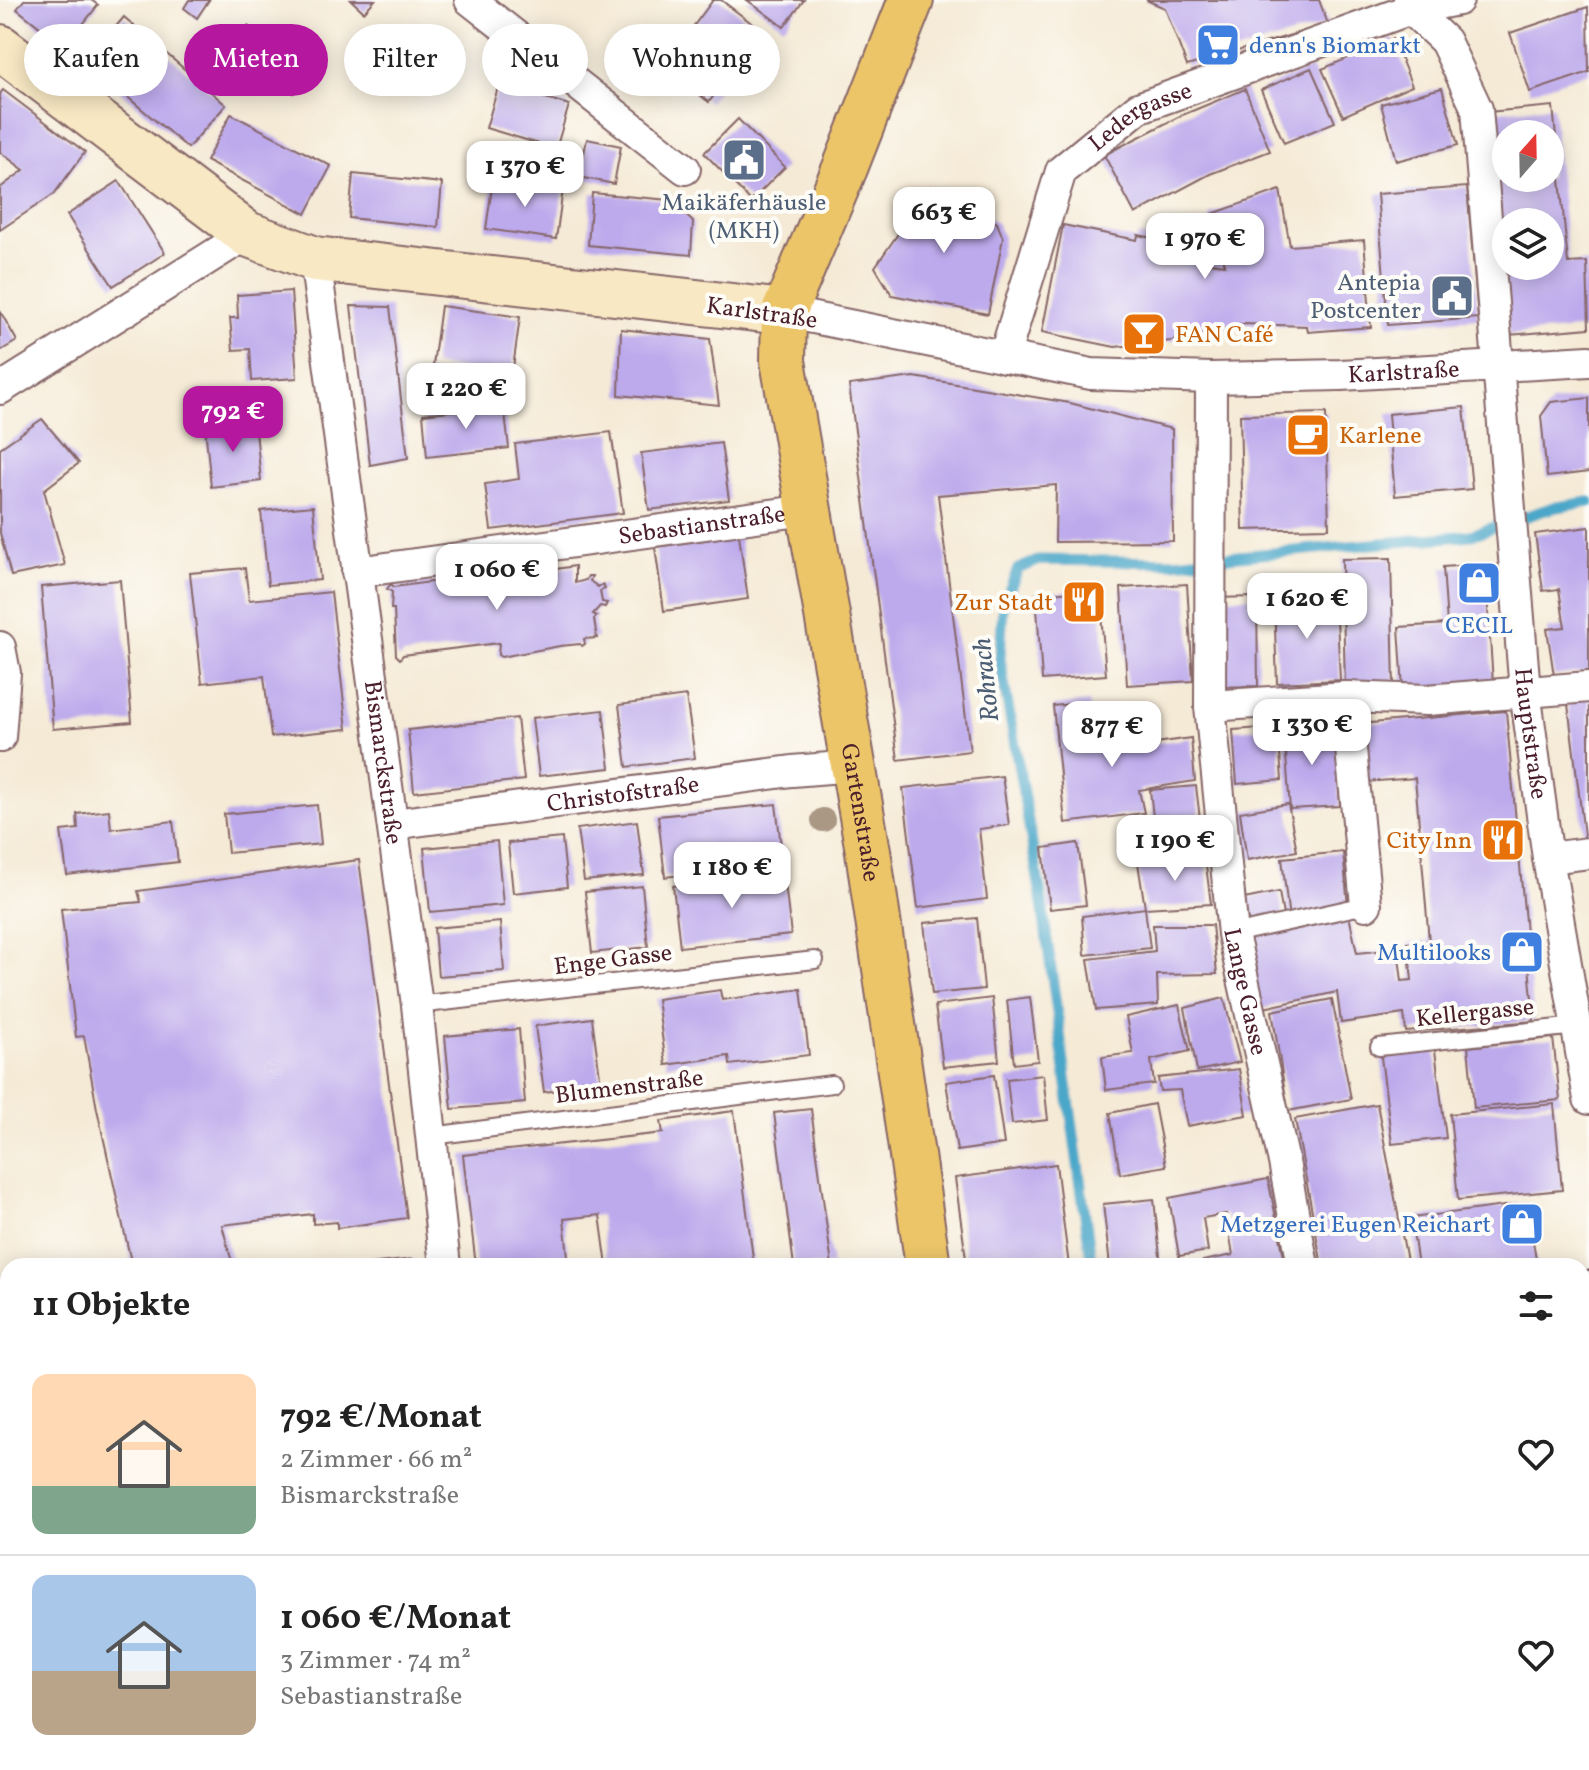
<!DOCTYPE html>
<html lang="de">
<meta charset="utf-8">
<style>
body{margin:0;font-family:Vollkorn,serif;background:#f2f2f2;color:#222;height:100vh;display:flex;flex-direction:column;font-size:30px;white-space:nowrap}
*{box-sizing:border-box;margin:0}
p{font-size:26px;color:#767676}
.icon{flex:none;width:44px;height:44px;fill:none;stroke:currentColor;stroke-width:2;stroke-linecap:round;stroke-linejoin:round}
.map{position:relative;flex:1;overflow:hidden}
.drawer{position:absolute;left:0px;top:1258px;width:1590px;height:512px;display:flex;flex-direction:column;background:#fff;border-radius:24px 24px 0 0;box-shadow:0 4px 20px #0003}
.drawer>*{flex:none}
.banner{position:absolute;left:24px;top:24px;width:800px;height:72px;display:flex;gap:16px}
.needle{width:52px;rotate:20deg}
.controls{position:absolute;left:1492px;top:120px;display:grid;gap:16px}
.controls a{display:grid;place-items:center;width:72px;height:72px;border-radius:50%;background:#fff;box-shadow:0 4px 20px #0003;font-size:40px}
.price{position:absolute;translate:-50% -68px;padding:0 18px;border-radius:16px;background:#fff;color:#222;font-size:26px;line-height:52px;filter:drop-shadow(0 2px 4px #0008)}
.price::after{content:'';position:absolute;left:50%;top:48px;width:24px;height:18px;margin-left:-12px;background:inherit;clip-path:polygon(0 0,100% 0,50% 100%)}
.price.on{background:#b5179e;color:#fff}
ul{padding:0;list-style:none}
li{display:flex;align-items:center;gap:24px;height:200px;padding:0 32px}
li+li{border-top:2px solid #e0e0e0}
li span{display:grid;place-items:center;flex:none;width:224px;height:160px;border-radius:16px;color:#555}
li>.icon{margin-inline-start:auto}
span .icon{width:96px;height:96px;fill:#fffc;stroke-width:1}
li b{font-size:34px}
h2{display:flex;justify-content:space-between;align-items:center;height:96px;padding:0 32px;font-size:34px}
.pill{padding:0 28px;border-radius:36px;background:#fff;box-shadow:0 4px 20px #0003;font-size:28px;line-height:72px}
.pill.on{background:#b5179e;color:#fff}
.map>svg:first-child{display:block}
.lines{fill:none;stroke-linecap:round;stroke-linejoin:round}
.stream{stroke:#4ba7c9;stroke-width:11}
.building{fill:#bdaaec;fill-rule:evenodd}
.lane-casing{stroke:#866667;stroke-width:20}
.street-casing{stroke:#866667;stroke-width:34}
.secondary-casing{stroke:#866667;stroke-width:48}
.primary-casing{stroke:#866667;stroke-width:48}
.lane{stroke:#fff;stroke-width:16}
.street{stroke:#fff;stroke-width:30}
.secondary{stroke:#f8e8c3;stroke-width:44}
.primary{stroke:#edc569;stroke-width:44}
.tree{fill:#aa9885}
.labels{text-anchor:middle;stroke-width:8;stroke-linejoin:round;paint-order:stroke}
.shop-label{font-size:24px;fill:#366cbe;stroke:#fdfcf7;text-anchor:end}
.street-label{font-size:24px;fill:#4a1f2b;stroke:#fdfcf7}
.service-label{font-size:24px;fill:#4e5e75;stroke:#fdfcf7}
.food-label{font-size:24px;fill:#c56008;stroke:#fdfcf7;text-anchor:start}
.water-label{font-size:26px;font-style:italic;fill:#4a5c72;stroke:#fdfcf7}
</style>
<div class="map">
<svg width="1589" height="1770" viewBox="0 0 1589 1770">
<rect width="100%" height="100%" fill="#fdfcf7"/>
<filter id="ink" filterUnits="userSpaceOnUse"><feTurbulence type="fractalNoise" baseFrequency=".0125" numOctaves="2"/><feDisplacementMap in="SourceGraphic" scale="16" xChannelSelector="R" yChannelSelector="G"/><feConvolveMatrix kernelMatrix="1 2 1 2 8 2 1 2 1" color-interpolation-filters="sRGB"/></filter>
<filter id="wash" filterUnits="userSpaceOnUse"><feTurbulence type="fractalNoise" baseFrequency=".006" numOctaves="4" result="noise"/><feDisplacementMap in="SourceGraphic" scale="32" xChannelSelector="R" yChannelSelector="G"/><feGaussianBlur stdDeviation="1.8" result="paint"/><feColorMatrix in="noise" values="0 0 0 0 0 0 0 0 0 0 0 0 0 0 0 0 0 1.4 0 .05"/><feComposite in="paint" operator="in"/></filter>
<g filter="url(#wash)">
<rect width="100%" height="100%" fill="#f5ead6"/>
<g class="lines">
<polyline class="stream" points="1092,1266 1041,896 1000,659 1003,605 1018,569 1040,560 1173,562 1471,535 1551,508 1589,502"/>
</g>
<g id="blocks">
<g class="building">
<polygon points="24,0 91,0 98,5 65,47 17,9"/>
<polygon points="189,0 209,0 197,18 184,8"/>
<polygon points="351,0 375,0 364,12"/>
<polygon points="713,0 721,0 762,31 709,102 663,67"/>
<polygon points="747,0 804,0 784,27"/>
<polygon points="1146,0 1319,0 1328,24 1187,66 1165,8"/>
<polygon points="1588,7 1589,72 1530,92 1510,33"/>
<polygon points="124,17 226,105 188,148 86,62"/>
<polygon points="248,26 258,35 237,58 227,48"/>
<polygon points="1393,39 1412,86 1343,116 1322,69"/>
<polygon points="296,55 313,70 294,93 277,78"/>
<polygon points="1311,68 1335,122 1284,143 1261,90"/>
<polygon points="499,84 569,105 556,149 486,128"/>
<polygon points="1442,88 1458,145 1396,161 1381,104"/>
<polygon points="1245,89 1270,151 1210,174 1135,214 1104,155 1180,116"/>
<polygon points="3,90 85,152 54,194 0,230 0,188 24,170 0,152 0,94"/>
<path d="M1553,106L1568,263L1587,262L1589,328L1509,335L1488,112ZM1506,134H1550V178H1506ZM1506,222H1550V266H1506Z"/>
<polygon points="231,114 331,166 306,214 206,161"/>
<polygon points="738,119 785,167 751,201 704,153"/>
<polygon points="587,139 621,146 614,184 579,177"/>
<polygon points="353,174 442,183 438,227 349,218"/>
<polygon points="493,180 563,189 556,239 486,229"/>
<polygon points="119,181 165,253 113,286 67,215"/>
<polygon points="931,186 997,223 1003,238 988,314 892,295 875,267"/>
<polygon points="1467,187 1478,318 1388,325 1377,194"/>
<polygon points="1280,190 1290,246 1364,240 1371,327 1308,332 1307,326 1245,324 1171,341 1115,347 1042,332 1063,225 1137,240 1138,235 1159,239 1159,235 1200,230 1209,263 1225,265 1209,215"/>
<polygon points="592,193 669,200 693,222 691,255 588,245"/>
<polygon points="291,291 297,378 252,381 250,349 233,350 230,318 238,318 237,295"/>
<polygon points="351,306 390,307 408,458 370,465"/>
<polygon points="441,306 520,317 512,375 433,365"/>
<polygon points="0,311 17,341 0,351"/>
<polygon points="621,329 710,339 719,405 619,395"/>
<polygon points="914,377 1070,403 1172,429 1173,541 1055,542 1056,485 938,495 970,751 898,760 849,385"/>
<polygon points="1589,398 1589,472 1547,477 1541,416 1551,402"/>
<polygon points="504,405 509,448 427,457 423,414"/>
<polygon points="1464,407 1472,489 1395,496 1388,414"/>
<polygon points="1326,413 1329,528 1243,530 1240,415"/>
<polygon points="42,419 79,463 44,490 65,565 11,576 0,533 0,448"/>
<polygon points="255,421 261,481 211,487 205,426"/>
<polygon points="611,432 623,513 491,530 485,484 519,479 515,444"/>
<polygon points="721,443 729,500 649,510 641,453"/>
<polygon points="313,506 320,580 268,585 261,511"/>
<polygon points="1589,527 1589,671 1554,676 1547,629 1565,627 1559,589 1543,591 1535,534"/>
<polygon points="739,535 748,599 664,611 655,547"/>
<polygon points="1391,558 1394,687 1345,688 1342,559"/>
<polygon points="1485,564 1493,683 1403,690 1399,627 1447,624 1443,567"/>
<polygon points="555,565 556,569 575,566 575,583 586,580 588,576 592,576 590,581 598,587 603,584 605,589 600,591 602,602 607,603 605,607 600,606 593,614 597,616 594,619 597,638 584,639 585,644 582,646 580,644 560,646 501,657 498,655 499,643 403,655 400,659 396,655 394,609 391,609 392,592 387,589 391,584 394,587"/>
<polygon points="245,568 249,600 331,592 347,729 271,737 264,676 202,683 190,573"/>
<polygon points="120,580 132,722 53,729 41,587"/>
<polygon points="1187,584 1193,681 1127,685 1121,588"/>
<polygon points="1099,589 1106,675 1042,680 1036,594"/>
<polygon points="1257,597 1258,686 1213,687 1212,598"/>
<polygon points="1336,599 1340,680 1277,683 1274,601"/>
<polygon points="1589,694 1589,842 1585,843 1567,696"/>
<polygon points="686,696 695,758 627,767 619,705"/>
<polygon points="1089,702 1094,752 1191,738 1195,781 1139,790 1144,813 1065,823 1053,706"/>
<polygon points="603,710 610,768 539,776 532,718"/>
<polygon points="1506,711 1534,1021 1406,1032 1404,1014 1341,1023 1337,992 1259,1009 1244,932 1348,911 1357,953 1398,949 1402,981 1412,980 1408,943 1429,941 1415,778 1366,782 1360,724"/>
<polygon points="517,718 524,780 414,792 408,730"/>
<polygon points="1334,724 1340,806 1290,809 1284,728"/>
<polygon points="1278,727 1282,780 1237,784 1233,730"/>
<polygon points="1002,776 1009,825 979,829 987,899 918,908 903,788"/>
<polygon points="1196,786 1204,852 1160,857 1158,841 1148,842 1148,828 1154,826 1150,790"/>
<polygon points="776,804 783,863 665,877 658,816"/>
<polygon points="1288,804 1297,851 1247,860 1240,812"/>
<polygon points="317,805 321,844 228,853 224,814"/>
<polygon points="109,810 111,829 173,821 178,862 67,875 61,831 78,829 77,814"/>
<polygon points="637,821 644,875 584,881 577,829"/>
<polygon points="562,838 567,887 513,893 508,843"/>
<polygon points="497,841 503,905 430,912 424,848"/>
<polygon points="1078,843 1086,905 1050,909 1043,848"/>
<polygon points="1343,852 1348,907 1289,920 1282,858"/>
<polygon points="1205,858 1211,904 1145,908 1138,863"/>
<polygon points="359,860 407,1218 337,1228 337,1222 313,1224 313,1214 222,1225 233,1266 132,1266 97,1109 84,1036 76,1037 61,909 141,902 138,891"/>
<polygon points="784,874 791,935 680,947 673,886"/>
<polygon points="642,886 648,947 592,953 585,892"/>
<polygon points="1279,892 1284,921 1249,927 1244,899"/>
<polygon points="1145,908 1150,948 1085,955 1082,916"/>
<polygon points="977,918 984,989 932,994 924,923"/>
<polygon points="500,922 504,971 438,976 434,928"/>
<polygon points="1153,925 1212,925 1217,974 1157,975 1158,1005 1096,1010 1088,959 1155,951"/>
<polygon points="801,989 809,1055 730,1065 729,1056 666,1065 657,999 720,990 722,1000"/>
<polygon points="1030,997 1038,1061 1014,1064 1007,1000"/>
<polygon points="992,998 999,1061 943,1067 935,1005"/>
<polygon points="1224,998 1240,1062 1197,1071 1185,1008"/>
<polygon points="1332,999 1351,1099 1288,1111 1272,1011"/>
<polygon points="1179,1005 1190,1051 1151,1060 1154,1084 1106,1090 1102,1057 1133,1053 1126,1017"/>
<polygon points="592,1018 601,1084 544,1092 535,1026"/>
<polygon points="519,1029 525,1103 452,1109 445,1036"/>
<polygon points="1553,1038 1560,1100 1474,1108 1468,1047"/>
<polygon points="1434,1042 1446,1138 1392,1144 1380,1049"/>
<polygon points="1239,1069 1247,1115 1187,1126 1180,1090 1160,1091 1158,1078"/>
<polygon points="994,1075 1004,1144 957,1151 946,1082"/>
<polygon points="1043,1075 1048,1120 1012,1124 1007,1079"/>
<polygon points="1154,1104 1166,1166 1120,1174 1110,1113"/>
<polygon points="1377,1104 1408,1266 1322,1266 1295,1119"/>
<polygon points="1554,1104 1562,1190 1458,1200 1450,1114"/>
<polygon points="811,1109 832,1266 794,1266 774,1113"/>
<polygon points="734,1111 754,1266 607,1266 600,1215 564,1219 569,1266 476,1266 463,1155 663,1133 661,1121"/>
<polygon points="1056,1164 1069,1266 967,1266 955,1178"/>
<polygon points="1268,1179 1286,1266 1204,1266 1203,1261 1233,1255 1226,1214 1203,1218 1208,1251 1179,1256 1169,1198"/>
<polygon points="1154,1199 1161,1266 1110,1266 1103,1204"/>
<polygon points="1527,1203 1537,1266 1418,1266 1411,1218"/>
<polygon points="413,1259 414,1266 369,1266 369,1264"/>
<polygon points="1582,1364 1585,1377 1589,1376 1589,1427 1582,1428"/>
<polygon points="1582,1435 1589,1463 1589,1490 1582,1491"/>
<polygon points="1589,1492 1589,1522 1582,1524 1582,1493"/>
<polygon points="1589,1562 1589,1637 1582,1638 1582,1563"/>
<polygon points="1589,1640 1589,1770 1540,1770 1538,1762 1582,1762 1582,1641"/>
<polygon points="8,1744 8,1762 86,1762 87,1770 2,1770 0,1745"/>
<polygon points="265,1762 301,1762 302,1770 266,1770"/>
<rect x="511" y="1762" width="230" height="8"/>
<polygon points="832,1762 878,1762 878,1764 833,1770"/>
<polygon points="448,1764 448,1770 406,1770 406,1768"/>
</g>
</g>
</g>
<g filter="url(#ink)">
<use href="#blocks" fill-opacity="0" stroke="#866667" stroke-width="2"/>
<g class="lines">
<g class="lane-casing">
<g id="lane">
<polyline points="1233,934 1366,905"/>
<polyline points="417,1005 815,960"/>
<polyline points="1379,1047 1577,1026"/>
<polyline points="432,1136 832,1084"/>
</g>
</g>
<g class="street-casing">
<g id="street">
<polyline points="470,0 685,169"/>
<path id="s1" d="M1409,0L1411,9L1445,41L1477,109L1525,691L1548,858L1589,1099"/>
<path id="s2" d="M315,259L417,1005L445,1266"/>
<path id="s3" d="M784,312L1091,374L1211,378L1341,375L1589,361"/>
<path id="s4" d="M1004,357L1061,171L1138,108L1411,9L1458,0"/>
<path id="s5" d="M1211,378L1210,706L1233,934L1284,1162L1303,1266"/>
<polyline points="0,389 247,234"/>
<path id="s6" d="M357,572L807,510"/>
<polyline points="0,647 5,673 0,737"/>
<polyline points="1346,697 1366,905"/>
<polyline points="1210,706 1346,697 1427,700 1589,687"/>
<path id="s7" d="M393,824L792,771L854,766"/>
<polyline points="1548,858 1589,853"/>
<polyline points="1582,1287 1589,1286"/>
<polyline points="1582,1549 1589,1548"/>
<polyline points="133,1762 134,1770"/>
<polyline points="203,1762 206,1770"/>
<polyline points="486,1762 487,1770"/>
<polyline points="1424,1762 1429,1770"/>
<polyline points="1115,1770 1173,1762"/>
</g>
</g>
<g class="secondary-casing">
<polyline id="secondary" points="0,47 247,234 315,259 784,312"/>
</g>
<g class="primary-casing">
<g id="primary">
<path id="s8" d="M911,0L845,168L784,312L783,361L868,851L928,1266"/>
<polyline points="946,1770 947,1762"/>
</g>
</g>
<use href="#lane" class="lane"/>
<use href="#street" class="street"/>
<use href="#secondary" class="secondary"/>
<use href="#primary" class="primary"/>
</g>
<circle class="tree" cx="823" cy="820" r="12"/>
</g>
<defs>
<g id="supermarket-square" transform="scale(2.3)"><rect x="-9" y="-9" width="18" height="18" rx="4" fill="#3f7fe0" stroke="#fdfcf7"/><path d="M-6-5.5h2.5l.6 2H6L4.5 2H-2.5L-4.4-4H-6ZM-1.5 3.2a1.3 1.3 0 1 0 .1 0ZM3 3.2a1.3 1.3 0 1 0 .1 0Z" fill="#fff"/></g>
<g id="civic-square" transform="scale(2.3)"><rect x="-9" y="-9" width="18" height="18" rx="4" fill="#5c6f8a" stroke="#fdfcf7"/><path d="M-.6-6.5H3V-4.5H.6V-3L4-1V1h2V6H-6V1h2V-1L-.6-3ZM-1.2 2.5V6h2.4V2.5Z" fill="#fff"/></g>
<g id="bar-square" transform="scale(2.3)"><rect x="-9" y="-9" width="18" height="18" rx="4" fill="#e8710a" stroke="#fdfcf7"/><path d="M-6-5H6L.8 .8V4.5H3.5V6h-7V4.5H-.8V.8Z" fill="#fff"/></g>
<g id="cafe-square" transform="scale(2.3)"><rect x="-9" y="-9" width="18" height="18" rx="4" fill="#e8710a" stroke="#fdfcf7"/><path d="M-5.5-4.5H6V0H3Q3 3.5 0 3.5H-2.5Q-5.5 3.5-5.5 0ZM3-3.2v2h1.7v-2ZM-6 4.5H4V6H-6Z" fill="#fff"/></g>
<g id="shop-square" transform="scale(2.3)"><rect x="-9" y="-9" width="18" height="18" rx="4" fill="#3f7fe0" stroke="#fdfcf7"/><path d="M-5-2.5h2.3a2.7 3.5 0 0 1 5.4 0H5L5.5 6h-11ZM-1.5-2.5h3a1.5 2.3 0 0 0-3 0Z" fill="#fff"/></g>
<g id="restaurant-square" transform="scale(2.3)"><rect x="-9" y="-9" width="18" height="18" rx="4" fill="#e8710a" stroke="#fdfcf7"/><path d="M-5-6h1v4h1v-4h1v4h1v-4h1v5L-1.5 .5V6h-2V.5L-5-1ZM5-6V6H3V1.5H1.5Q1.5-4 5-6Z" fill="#fff"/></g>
</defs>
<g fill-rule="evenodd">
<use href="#supermarket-square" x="1218" y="45"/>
<use href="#civic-square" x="744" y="160"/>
<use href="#civic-square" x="1452" y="296"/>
<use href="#bar-square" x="1144" y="334"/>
<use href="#cafe-square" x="1308" y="435"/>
<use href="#shop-square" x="1479" y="583"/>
<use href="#restaurant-square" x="1084" y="602"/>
<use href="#restaurant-square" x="1503" y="840"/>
<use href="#shop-square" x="1522" y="952"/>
<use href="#shop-square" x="1522" y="1224"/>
</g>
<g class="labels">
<g class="shop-label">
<text x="1249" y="53" text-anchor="start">denn's Biomarkt</text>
<text x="1479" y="633" text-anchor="middle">CECIL</text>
<text x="1491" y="960">Multilooks</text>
<text x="1491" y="1232">Metzgerei Eugen Reichart</text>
</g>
<g class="street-label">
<text dy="8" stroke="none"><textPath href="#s4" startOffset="292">Ledergasse</textPath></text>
<text transform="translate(762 312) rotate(8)" y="8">Karlstraße</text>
<text dy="8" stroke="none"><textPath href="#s3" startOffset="626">Karlstraße</textPath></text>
<text dy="8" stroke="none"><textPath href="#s6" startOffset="348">Sebastianstraße</textPath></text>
<text dy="8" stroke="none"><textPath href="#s1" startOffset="758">Hauptstraße</textPath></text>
<text dy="8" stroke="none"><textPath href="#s2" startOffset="508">Bismarckstraße</textPath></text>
<text dy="8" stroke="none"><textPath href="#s7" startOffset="232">Christofstraße</textPath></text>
<text dy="8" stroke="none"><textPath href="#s8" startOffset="844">Gartenstraße</textPath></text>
<text transform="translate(613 959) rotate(-7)" y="8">Enge Gasse</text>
<text dy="8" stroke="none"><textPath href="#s5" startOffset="616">Lange Gasse</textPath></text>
<text transform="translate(1475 1012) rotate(-6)" y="8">Kellergasse</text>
<text transform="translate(629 1086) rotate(-7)" y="8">Blumenstraße</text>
</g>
<g class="service-label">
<text x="744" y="210">Maikäferhäusle<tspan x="744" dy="28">(MKH)</tspan></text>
<text x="1421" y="290" text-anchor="end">Antepia<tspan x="1421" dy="28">Postcenter</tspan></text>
</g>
<g class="food-label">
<text x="1175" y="342">FAN Café</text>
<text x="1339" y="443">Karlene</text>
<text x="1053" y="610" text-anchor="end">Zur Stadt</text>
<text x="1472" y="848" text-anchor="end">City Inn</text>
</g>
<g class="water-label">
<text transform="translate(985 680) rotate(-96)" y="9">Rohrach</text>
</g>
</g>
</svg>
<div class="controls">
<a><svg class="needle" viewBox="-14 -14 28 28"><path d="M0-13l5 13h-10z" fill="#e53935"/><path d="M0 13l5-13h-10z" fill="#767676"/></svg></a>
<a><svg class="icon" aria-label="layers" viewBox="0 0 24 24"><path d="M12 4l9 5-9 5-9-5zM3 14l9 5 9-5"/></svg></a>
</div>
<b class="price" style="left:525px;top:209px">1 370 €</b>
<b class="price" style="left:944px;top:255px">663 €</b>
<b class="price" style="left:1205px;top:281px">1 970 €</b>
<b class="price" style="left:466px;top:431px">1 220 €</b>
<b class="price on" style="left:233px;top:454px">792 €</b>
<b class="price" style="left:497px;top:612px">1 060 €</b>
<b class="price" style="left:1307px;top:641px">1 620 €</b>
<b class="price" style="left:1312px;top:767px">1 330 €</b>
<b class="price" style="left:1112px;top:769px">877 €</b>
<b class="price" style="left:1175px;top:883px">1 190 €</b>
<b class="price" style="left:732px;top:910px">1 180 €</b>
<div class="banner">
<a class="pill">Kaufen</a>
<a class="pill on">Mieten</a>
<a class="pill">Filter</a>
<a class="pill">Neu</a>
<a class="pill">Wohnung</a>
</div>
<section class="drawer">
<h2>11 Objekte<svg class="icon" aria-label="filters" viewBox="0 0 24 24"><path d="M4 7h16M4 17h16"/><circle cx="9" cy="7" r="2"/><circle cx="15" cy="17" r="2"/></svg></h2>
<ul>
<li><span style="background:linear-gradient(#ffd9b3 70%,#7fa58c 0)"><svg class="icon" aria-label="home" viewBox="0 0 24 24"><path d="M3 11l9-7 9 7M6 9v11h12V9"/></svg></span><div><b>792 €/Monat</b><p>2 Zimmer · 66 m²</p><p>Bismarckstraße</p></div><svg class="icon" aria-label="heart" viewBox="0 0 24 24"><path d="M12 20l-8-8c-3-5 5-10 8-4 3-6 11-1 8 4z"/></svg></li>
<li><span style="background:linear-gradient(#a9c7e8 60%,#b9a48a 0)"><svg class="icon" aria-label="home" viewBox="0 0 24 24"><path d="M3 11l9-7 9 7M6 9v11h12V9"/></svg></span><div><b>1 060 €/Monat</b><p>3 Zimmer · 74 m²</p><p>Sebastianstraße</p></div><svg class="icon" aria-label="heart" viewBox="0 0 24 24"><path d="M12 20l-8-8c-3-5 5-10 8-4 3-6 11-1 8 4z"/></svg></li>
</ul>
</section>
</div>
